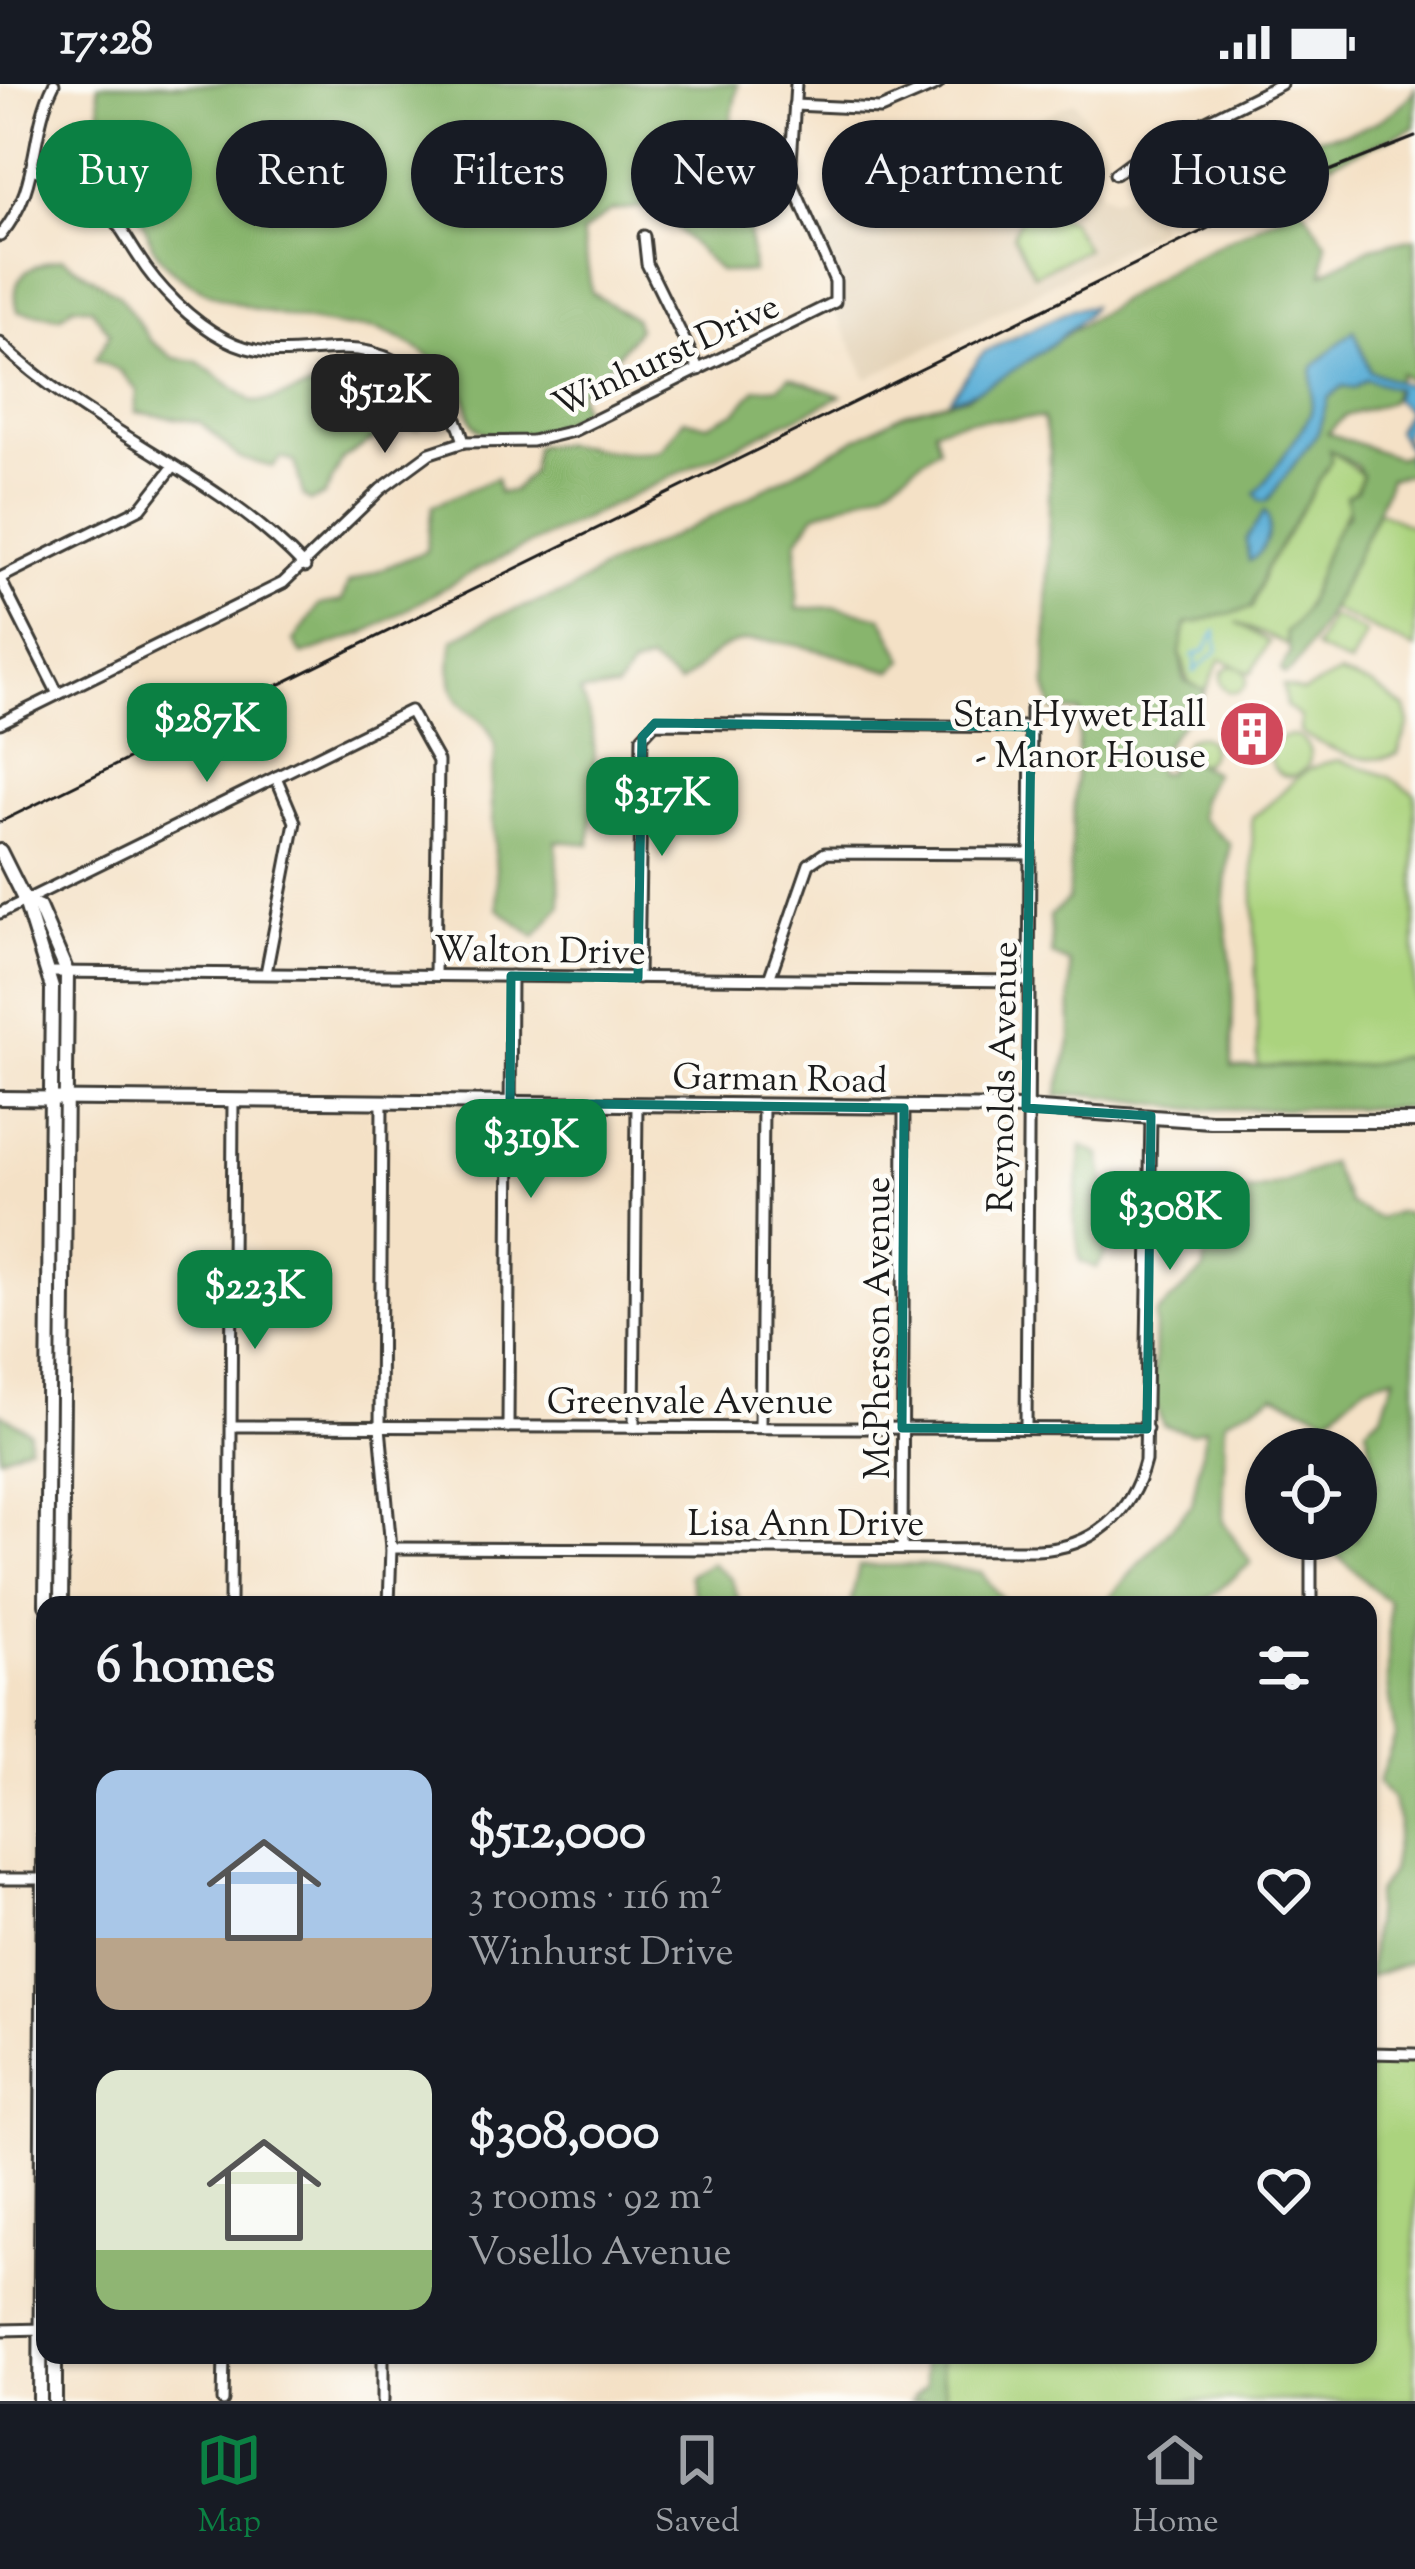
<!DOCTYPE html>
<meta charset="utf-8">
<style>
body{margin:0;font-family:"Sorts Mill Goudy",serif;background:#242831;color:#f1f3f6;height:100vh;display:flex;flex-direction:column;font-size:45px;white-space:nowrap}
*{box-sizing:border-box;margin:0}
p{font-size:39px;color:#9ea1a6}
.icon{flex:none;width:66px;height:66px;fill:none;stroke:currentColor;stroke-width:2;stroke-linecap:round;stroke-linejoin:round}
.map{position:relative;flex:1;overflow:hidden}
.panel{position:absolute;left:36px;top:1512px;width:1341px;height:768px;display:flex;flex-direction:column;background:#171b24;border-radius:24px;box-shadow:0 3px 9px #0004}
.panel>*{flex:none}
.guide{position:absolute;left:36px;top:36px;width:1344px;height:108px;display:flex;gap:24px}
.buttons{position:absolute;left:1245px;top:1344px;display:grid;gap:24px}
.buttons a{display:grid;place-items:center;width:132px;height:132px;border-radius:50%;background:#171b24;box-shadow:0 3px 9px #0004;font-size:60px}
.price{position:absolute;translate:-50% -102px;padding:0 27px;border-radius:24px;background:#0b8043;color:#fff;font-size:39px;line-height:78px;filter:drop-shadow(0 3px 6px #0008)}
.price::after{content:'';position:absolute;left:50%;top:72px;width:36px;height:27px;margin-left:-18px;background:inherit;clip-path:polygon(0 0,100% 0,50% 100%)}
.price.active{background:#222;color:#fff}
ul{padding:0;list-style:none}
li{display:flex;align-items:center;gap:36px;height:300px;padding:0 60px}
li span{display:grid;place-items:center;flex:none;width:336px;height:240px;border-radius:24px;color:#555}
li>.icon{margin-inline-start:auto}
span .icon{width:144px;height:144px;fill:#fffc;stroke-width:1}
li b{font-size:51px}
h2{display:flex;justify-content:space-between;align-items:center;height:144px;padding:0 60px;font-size:51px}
.chip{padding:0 42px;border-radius:54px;background:#171b24;box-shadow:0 3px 9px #0004;font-size:42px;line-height:108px}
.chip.active{background:#0b8043;color:#fff}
.status{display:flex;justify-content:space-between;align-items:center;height:84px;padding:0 60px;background:#171b24;direction:ltr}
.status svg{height:33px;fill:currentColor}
.dock{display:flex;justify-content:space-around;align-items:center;height:168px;border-top:3px solid #363941;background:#171b24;font-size:33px;color:#9ea1a6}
.dock a{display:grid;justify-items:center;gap:6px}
.dock .active{color:#0b8043}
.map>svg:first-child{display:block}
.built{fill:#e2d0b4}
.green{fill:#abd37e;stroke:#64784d;stroke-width:3}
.forest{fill:#88b56d;stroke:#526844;stroke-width:3}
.water{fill:#5cafd7;stroke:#3c667a;stroke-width:3}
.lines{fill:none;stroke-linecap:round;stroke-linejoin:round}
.stream{stroke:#5cafd7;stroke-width:3}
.street-casing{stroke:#3c3a36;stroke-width:15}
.secondary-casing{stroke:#3c3a36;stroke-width:18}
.street{stroke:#fff;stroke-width:9}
.secondary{stroke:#fff;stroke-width:12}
.rail{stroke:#1c1c1c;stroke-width:3}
.marked{fill:none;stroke:#0f766e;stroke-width:9;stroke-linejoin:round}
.labels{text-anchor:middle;stroke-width:9;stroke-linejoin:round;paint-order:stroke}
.street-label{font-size:36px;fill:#1c1c1c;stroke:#fdfcf7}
.poi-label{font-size:36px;fill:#1c1c1c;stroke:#fdfcf7;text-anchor:end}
</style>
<div class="status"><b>17:28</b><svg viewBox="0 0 49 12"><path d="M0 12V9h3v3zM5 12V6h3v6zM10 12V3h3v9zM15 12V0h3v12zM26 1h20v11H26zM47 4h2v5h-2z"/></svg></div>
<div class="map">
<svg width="1415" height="2317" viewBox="0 0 1415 2317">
<rect width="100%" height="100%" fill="#fdfcf7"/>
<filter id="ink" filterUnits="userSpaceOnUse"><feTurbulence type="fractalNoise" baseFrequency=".00833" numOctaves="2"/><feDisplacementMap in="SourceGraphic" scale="24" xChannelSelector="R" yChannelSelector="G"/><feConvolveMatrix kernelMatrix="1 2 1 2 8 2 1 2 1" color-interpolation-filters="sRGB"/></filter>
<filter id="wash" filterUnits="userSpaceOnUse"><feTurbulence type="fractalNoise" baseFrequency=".004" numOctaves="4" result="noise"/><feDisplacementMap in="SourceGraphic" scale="48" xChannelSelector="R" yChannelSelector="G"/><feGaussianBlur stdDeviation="2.7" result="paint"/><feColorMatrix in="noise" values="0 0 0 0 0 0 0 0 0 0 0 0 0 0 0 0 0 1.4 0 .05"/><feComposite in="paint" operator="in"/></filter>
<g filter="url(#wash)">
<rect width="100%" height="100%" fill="#f4e1c6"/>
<polygon class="built" points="1075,17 1107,70 1094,89 1101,108 1112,114 1140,104 1161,144 867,295 832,220 837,212 813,152 924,99 920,90"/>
<g class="green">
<polygon points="1037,128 1070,137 1086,165 1034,191 1013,151 1021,133"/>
<polygon points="1329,365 1362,391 1288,561 1236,538 1269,558 1251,589 1221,575 1205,607 1189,600 1180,568 1186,540 1252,524 1265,486 1331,377"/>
<polygon points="1378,427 1415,444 1415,565 1331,525"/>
<polygon points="1331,532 1366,549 1350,581 1315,564"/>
<circle cx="1234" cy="595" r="13"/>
<path d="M1339,590L1372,601L1405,624L1409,640L1398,670C1362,684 1333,665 1300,649V633L1286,623L1283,602L1303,608Z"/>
<circle cx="1290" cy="672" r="20"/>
<circle cx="1197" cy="666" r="14"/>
<path d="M1339,676L1388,692L1415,710V977L1400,973L1365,981L1258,982L1252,733C1288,711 1290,684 1339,676Z"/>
<polygon points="1368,1976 1415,1977 1415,2317 935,2317 935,2271 1368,2271"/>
</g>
<g class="forest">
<path d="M98,0H738L730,41L748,59L735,86L746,114L753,188H720L656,123L611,127L582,149L592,209L634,234L638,245L599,294L578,308L583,327C555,343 520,360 488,350C465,343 472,323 462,306C446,280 410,258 382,247C368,241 351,245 337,242C287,234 212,220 173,187C137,157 146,109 104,72Z"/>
<path d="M1415,4V43L1268,106L1252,91L1280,57C1329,54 1385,49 1415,4Z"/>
<path d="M1301,121L1326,158L1323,189L1372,163L1415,154V301L1400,289L1390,318L1345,332L1328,349L1397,374L1415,367V390L1390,394C1381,424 1308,580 1285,591L1281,586L1290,569L1285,549C1321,519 1316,461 1349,430L1346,412L1357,406L1362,391L1357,382L1330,366L1331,377L1265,486L1252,524L1186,540L1180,568L1184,596L1205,607C1196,637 1165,644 1156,684L1158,689L1166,688L1177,670L1214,689L1201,715L1200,733L1230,760L1224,824L1233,895L1232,983L1365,981L1400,973L1415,977V1024L1192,1025L1094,1011L1057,1012L1071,954L1070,879L1052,871L1050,832L1068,816L1080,628L1053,627L1046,603L1050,367L1043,334L969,336L934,344L939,363L885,404L815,430L797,457V525L837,523L882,533L904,576L892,587C846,577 757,537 715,569C702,579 694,591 679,600L649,577L631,584L617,605L580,608C604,654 592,709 590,760L556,757L561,822L535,853L498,825C496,784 493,743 491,701C491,690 497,674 495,663C484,614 439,644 453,556L494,533L568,508L602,485L704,437L904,329L968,312L1180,179Z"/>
<path d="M62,174L119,211L151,257L174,274L197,277L253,318C282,318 298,304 318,303C351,302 393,312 417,334L418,344L384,339L376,354L343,375L324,412L310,417L303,412L295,378L281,374L273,383L239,374L200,338L135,328L137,306L120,287L95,276L110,249L91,224L73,222L60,233L18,227C8,190 30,182 62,174Z"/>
<path d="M789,293L841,312L478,485L365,549L302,571L294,557L319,521L342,517L348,499L426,467L432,422L496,394L499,409L513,407L532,387L535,362C578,355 617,375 661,366L684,335L707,341L737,327L756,305L779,303Z"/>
<path d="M1082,1062L1100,1071C1105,1105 1122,1157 1096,1184L1080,1177L1074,1131Z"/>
<path d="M1330,1078L1349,1120L1379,1134L1398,1128L1415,1131V1877L1368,1893L1376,1810L1391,1788L1399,1739L1392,1715L1378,1699L1395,1653L1388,1600L1389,1517C1366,1503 1355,1483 1332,1468L1342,1455H1356V1436L1378,1397L1366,1343L1382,1330L1395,1292L1366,1300L1328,1333L1275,1311L1225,1336L1223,1437L1251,1479L1201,1521H1103L1192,1420L1206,1344L1191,1349L1163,1341L1154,1317L1155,1231L1204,1186L1212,1105C1249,1115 1298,1096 1330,1078Z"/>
<polygon points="0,1329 29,1347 29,1361 0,1373"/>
<polygon points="711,1479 731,1495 741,1521 697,1521 689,1491"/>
<polygon points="922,1481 981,1488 1007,1521 850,1521 859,1482"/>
<polygon points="915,2271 939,2271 947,2317 910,2317 926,2301 922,2276"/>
</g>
<g class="water">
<path d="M1092,222C1081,245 975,317 950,314L984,268L1073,225Z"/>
<path d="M1354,246L1370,287L1415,304V324L1403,353L1415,365V382L1407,378L1409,366L1396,347L1407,327L1394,315L1396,304L1366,295L1354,304L1343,302L1328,314L1318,348L1267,417H1260L1255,410C1263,402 1306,341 1310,331C1315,316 1310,298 1313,283Z"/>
<path d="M1265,427C1275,441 1265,470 1249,477L1246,456Z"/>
</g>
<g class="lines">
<polyline class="stream" points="1192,572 1205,567 1216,547 1218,566 1194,588 1197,569"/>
</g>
</g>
<g filter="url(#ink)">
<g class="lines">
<g class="street-casing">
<g id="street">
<polyline points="794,21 880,25 938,0"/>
<path d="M35,86C59,94 81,102 100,119C116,134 126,154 138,172C158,204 191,237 225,255C293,291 338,239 411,286C442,306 454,323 464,358"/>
<polyline points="1115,90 1146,67 1281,0"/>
<path d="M0,152C42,102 28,52 54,0"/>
<polyline points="644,152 647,180 699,286"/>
<path d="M0,259C92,348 217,389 305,483"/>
<polyline points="0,494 141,424 173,383"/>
<polyline points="0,495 58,610"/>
<polyline points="0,639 283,499 381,405 430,369 464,358 532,357 573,347 835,218 835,197 790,94 796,0"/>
<polyline points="0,829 410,627 438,677 435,890"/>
<polyline points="51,888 1028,897"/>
<polyline points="266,889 295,738 276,693"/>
<polyline points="638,894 642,653 655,639 1031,643"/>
<polyline points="769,895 809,780 825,769 1030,770"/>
<polyline points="382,1018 380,1343 391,1464 389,1521"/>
<polyline points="233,1342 1147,1345"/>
<polyline points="508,1343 511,892"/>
<polyline points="634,1343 637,1021"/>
<polyline points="760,1343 763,1023"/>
<polyline points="1026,1344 1031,625"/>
<polyline points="1309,1356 1310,1365"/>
<polyline points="1311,1455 1311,1521"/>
<path d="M391,1464L1037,1466C1092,1464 1132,1430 1145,1377L1151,1032"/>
<polyline points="902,1465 904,1024"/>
<polyline points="230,1521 233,1017"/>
<polyline points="0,1795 45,1795"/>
<polyline points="1368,1969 1415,1970"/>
<polyline points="0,2246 45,2245"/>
<polyline points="223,2317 224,2271"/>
<polyline points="383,2317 383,2271"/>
</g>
</g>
<g class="secondary-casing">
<g id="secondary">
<polyline points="0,767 25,817 52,904 46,1521"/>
<polyline points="25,817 39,823 67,888 61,1521"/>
<polyline points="0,1014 1026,1024 1210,1037 1415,1037"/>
<polyline points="55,2271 55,2317"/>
<polyline points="40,2317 45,1648"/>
</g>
</g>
<use href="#street" class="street"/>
<use href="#secondary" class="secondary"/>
<polyline class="rail" points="0,738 1304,97 1415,53"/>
</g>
</g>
<path class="marked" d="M655,639L1031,643L1026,1024L1151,1032L1147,1345L902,1344L904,1024L510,1019L511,892L638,894L642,653Z"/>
<defs>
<g id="building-disc" transform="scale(3.45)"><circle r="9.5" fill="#d1495b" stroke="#fdfcf7"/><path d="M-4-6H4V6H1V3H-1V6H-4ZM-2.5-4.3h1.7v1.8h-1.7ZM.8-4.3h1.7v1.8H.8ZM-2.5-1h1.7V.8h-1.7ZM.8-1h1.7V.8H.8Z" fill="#fff"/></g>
</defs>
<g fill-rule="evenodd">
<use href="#building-disc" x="1252" y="650"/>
</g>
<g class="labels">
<g class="street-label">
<text transform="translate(665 270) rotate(-25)" y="13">Winhurst Drive</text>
<text transform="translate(540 865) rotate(1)" y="13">Walton Drive</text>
<text transform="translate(780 993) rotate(1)" y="13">Garman Road</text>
<text transform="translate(1001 993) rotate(-89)" y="13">Reynolds Avenue</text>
<text transform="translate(876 1244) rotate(-90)" y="13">McPherson Avenue</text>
<text x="690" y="1329">Greenvale Avenue</text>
<text x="806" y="1451">Lisa Ann Drive</text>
</g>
<g class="poi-label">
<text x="1206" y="642">Stan Hywet Hall<tspan x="1206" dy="41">- Manor House</tspan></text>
</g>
</g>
</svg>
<div class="buttons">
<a><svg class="icon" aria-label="locate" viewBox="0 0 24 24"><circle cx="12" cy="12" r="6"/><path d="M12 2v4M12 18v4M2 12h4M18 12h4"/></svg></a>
</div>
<b class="price active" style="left:385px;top:372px">$512K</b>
<b class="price" style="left:207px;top:701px">$287K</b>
<b class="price" style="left:662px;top:775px">$317K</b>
<b class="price" style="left:531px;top:1117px">$319K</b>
<b class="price" style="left:1170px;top:1189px">$308K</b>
<b class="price" style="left:255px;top:1268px">$223K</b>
<div class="guide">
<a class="chip active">Buy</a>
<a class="chip">Rent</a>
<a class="chip">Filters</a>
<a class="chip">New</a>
<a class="chip">Apartment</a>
<a class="chip">House</a>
</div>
<section class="panel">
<h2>6 homes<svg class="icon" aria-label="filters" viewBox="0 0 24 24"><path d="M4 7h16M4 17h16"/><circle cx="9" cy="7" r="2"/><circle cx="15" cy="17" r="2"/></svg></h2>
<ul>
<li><span style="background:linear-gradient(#a9c7e8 70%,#b9a48a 0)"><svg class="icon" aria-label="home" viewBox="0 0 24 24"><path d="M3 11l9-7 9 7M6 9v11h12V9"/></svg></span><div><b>$512,000</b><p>3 rooms · 116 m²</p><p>Winhurst Drive</p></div><svg class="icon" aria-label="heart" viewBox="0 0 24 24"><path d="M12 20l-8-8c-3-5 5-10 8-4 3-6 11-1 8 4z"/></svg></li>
<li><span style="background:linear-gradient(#dfe7d0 75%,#8fb573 0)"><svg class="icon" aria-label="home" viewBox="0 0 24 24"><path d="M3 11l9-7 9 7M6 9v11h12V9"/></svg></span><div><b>$308,000</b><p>3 rooms · 92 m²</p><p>Vosello Avenue</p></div><svg class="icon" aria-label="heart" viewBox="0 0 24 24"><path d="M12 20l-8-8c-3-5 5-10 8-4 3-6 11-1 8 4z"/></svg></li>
</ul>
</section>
</div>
<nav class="dock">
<a class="active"><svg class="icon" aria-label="map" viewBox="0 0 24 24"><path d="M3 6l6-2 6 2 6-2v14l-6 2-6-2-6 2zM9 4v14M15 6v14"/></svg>Map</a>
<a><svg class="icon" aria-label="saved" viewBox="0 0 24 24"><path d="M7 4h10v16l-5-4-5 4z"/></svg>Saved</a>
<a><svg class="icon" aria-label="home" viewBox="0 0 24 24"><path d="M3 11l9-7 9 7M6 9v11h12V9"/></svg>Home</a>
</nav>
